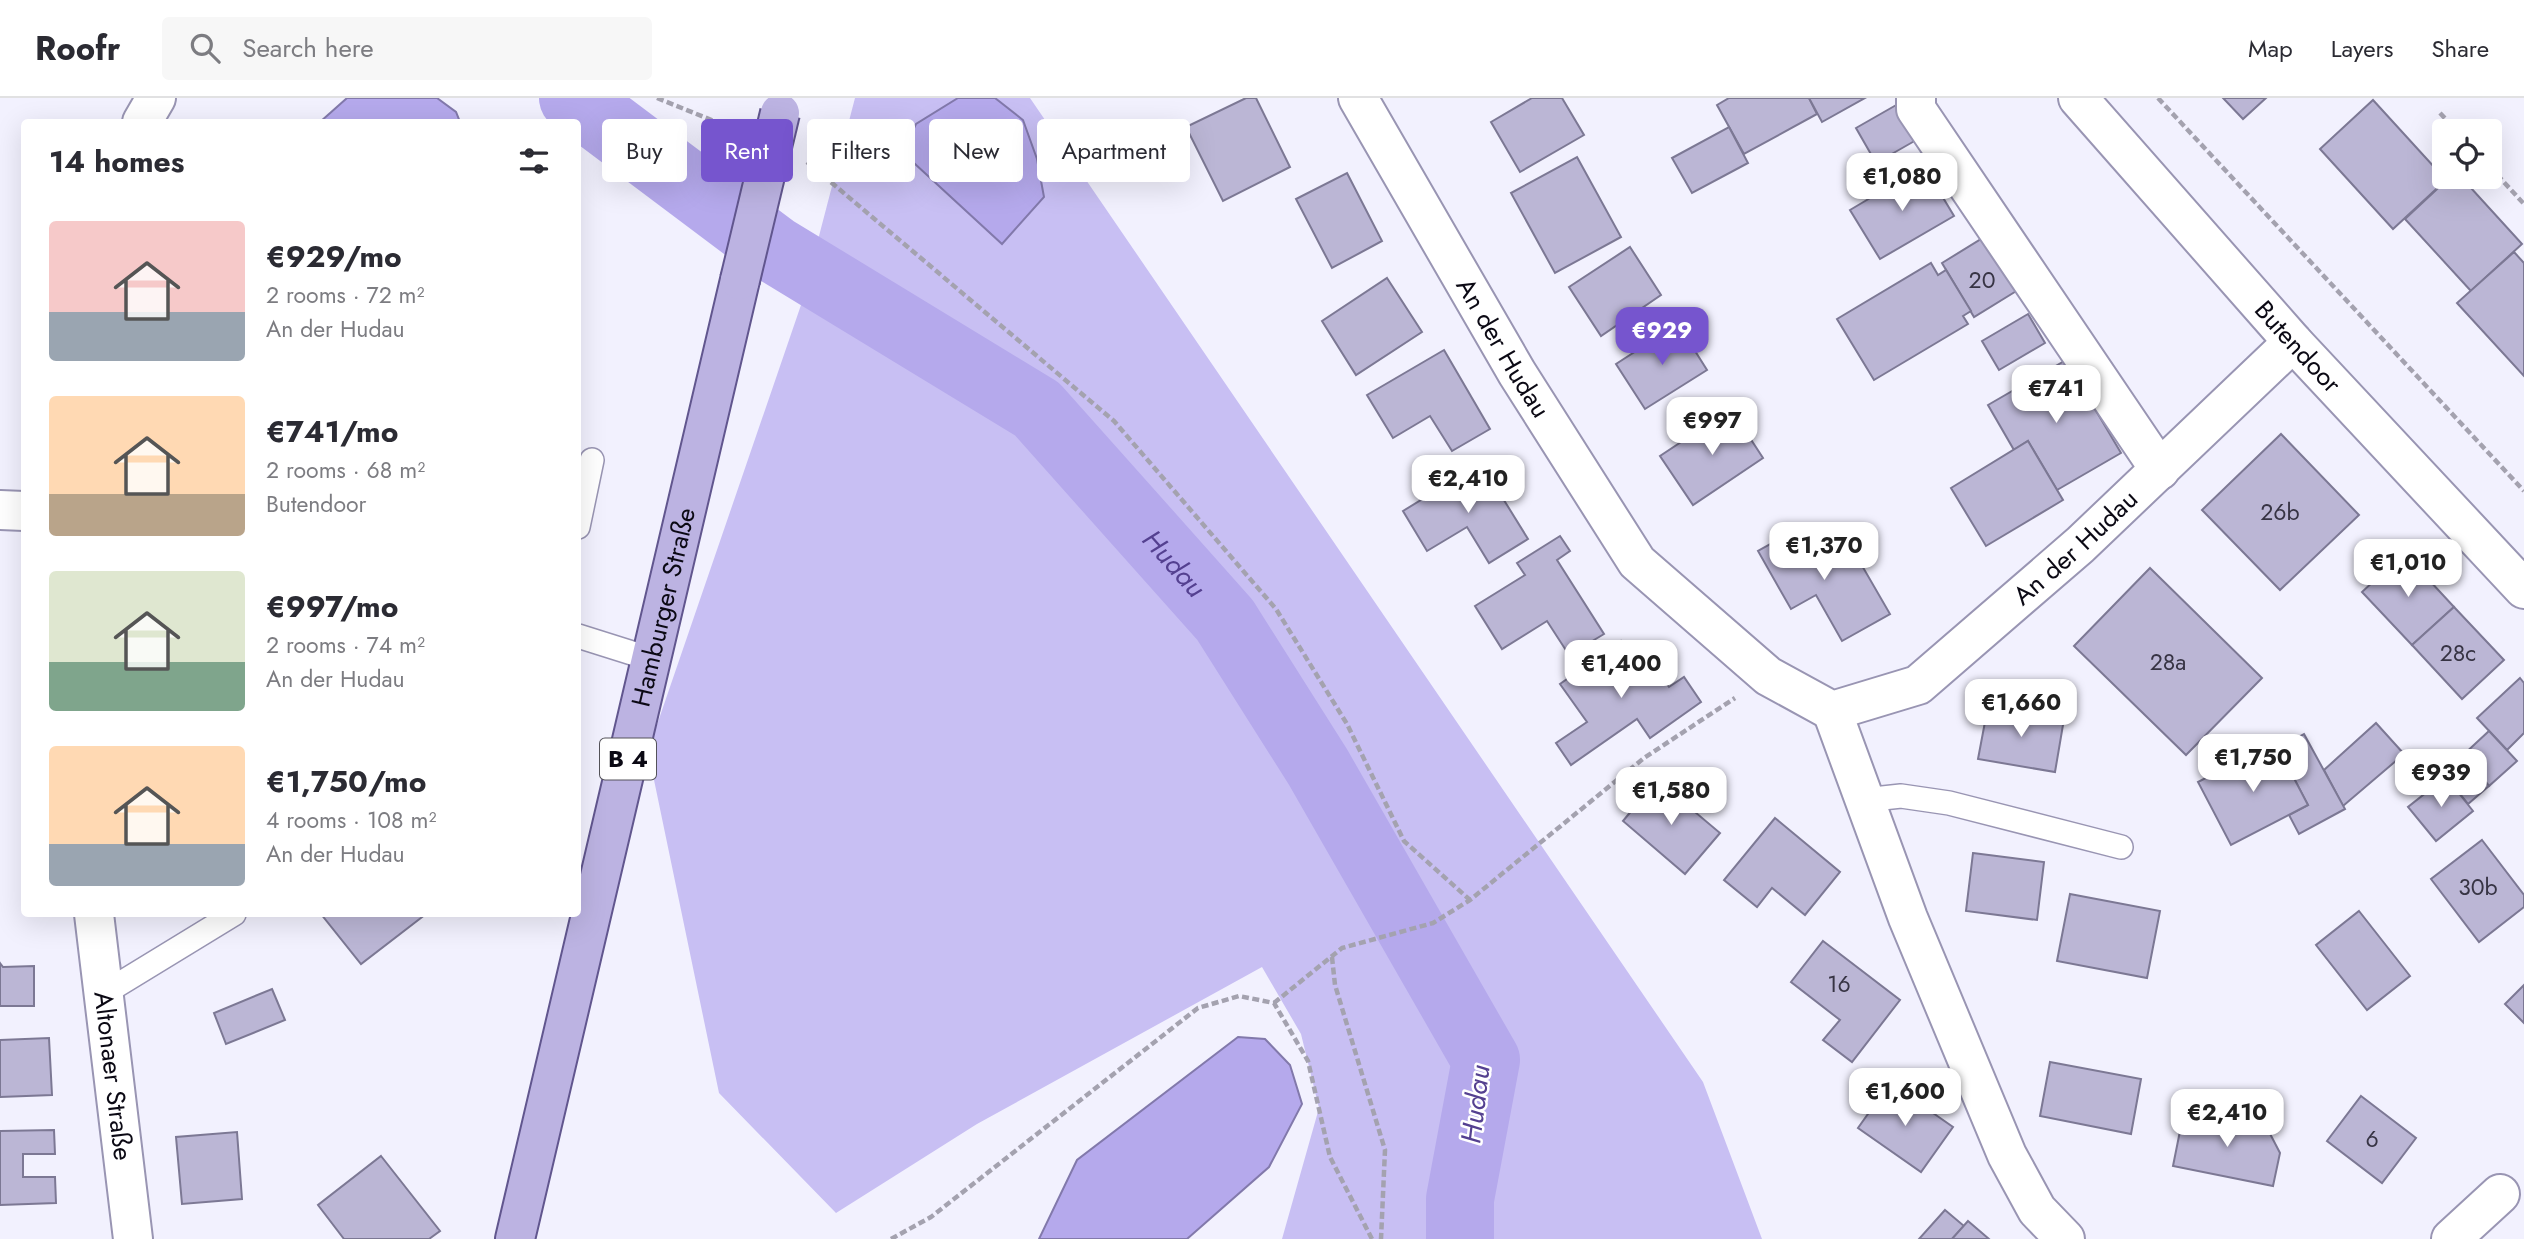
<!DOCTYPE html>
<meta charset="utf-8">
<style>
body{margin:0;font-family:Jost,sans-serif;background:#f7f7f7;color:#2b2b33;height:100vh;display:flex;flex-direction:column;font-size:26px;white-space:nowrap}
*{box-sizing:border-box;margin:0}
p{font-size:23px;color:#7c7c81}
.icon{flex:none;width:38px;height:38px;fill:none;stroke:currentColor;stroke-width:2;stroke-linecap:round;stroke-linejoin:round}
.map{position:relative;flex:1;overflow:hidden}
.details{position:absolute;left:21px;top:21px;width:560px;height:798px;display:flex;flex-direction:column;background:#fff;border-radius:7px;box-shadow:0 7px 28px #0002}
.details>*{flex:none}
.banner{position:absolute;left:602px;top:21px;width:665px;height:63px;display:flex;gap:14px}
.tools{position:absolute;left:2432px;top:21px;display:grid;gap:14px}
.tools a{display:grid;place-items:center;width:70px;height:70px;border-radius:7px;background:#fff;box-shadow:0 7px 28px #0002;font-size:35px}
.price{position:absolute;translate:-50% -60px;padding:0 16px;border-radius:14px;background:#fff;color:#222;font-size:23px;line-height:46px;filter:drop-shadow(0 2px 4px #0008)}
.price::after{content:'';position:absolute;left:50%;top:42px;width:21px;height:16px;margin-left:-10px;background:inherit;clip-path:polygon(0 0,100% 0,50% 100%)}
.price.current{background:#7655ce;color:#fff}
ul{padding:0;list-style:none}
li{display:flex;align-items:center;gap:21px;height:175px;padding:0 28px}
li span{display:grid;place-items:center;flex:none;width:196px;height:140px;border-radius:7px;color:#555}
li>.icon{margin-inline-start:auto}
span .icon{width:84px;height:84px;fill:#fffc;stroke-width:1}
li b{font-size:30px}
h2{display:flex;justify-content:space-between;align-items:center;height:84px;padding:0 28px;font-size:30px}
.chip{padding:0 24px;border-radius:7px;background:#fff;box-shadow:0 7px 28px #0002;font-size:24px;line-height:63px}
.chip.current{background:#7655ce;color:#fff}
header{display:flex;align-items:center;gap:42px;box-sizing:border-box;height:98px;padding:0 35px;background:#fff;border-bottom:2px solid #e1e1e2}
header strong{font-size:33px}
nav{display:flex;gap:38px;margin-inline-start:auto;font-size:24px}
.search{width:490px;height:63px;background:#f7f7f7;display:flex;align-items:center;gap:18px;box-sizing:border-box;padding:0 24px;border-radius:7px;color:#7c7c81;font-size:26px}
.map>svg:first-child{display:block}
.green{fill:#c8bff3}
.water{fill:#b5a9ec;stroke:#8279ab;stroke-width:2}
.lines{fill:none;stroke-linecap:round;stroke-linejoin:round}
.river{stroke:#b5a9ec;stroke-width:68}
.building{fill:#bbb6d5;stroke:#7c7894;stroke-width:2}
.lane-casing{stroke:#9995b3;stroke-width:26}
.street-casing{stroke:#9995b3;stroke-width:42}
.primary-casing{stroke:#61568e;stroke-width:42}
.path{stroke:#a4a2af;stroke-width:4.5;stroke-dasharray:7 3.5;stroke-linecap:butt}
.lane{stroke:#fff;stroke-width:23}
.street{stroke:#fff;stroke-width:38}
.primary{stroke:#bcb3e2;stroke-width:38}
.primary-bridge-casing{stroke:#61568e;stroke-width:42;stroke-linecap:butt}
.primary-bridge{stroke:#bcb3e2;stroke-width:38}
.labels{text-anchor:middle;stroke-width:5;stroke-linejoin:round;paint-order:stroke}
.number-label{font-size:23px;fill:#373444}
.shield{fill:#fff;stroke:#54535a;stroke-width:2}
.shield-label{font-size:24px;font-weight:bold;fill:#0b0914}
.street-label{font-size:26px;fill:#0b0914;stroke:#fff}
.water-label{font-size:28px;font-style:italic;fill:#544090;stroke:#fff}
</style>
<header>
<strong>Roofr</strong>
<div class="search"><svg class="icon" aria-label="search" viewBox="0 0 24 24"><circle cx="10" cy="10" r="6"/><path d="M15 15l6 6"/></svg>Search here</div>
<nav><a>Map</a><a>Layers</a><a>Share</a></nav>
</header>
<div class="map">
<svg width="2524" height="1141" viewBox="0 0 2524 1141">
<rect width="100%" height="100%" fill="#f2f1fe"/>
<polygon class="green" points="855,0 1030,0 1703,984 1762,1141 1282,1141 1319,1010 1301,936 1262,869 977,1026 836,1115 719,995 648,653 801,207"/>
<g class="water">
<polygon points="347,0 437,0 456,14 460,24 320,24"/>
<polygon points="958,0 995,0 1023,22 1037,61 1044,99 1002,146 902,54 916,26"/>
<polygon points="1238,939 1265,941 1290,967 1302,1006 1269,1069 1187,1141 1039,1141 1077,1062"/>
</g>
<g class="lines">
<path class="river" id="s1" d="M573,0L774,151L1037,311L1225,522L1318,669L1486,962L1460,1101V1141"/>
</g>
<g class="building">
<polygon points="1246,0 1256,0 1290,69 1223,103 1186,29"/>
<polygon points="1532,0 1562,0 1584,37 1520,74 1491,24"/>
<polygon points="1729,0 1809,0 1817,16 1744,56 1717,7"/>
<polygon points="1809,0 1865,0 1822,24"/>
<polygon points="2223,0 2266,0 2243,21"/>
<polygon points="2373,2 2446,82 2393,131 2320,51"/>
<polygon points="1898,6 1918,41 1876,65 1856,30"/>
<polygon points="1729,29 1748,65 1692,95 1672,60"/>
<polygon points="1577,59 1621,139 1555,175 1511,95"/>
<polygon points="1924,68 1954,118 1880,161 1850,112"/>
<polygon points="1347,75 1382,143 1332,170 1296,101"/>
<polygon points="2450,79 2461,79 2522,146 2471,193 2405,121"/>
<polygon points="1986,138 2018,192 1974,219 1942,165"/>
<polygon points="1630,149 1661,197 1601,238 1569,189"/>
<polygon points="2514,154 2524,165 2524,278 2457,205"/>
<polygon points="1931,165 1938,177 1946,172 1971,213 1963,218 1968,226 1874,282 1837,221"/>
<polygon points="1387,180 1422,234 1356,277 1322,223"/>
<polygon points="2028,216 2045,245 1999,272 1982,243"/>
<polygon points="1678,226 1707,272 1645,311 1616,266"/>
<polygon points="1444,252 1490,331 1452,353 1430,318 1393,340 1367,297"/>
<polygon points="2066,262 2121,355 2057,392 2028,343 2014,352 1988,307"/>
<polygon points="1731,311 1763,360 1693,407 1660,358"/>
<polygon points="2281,336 2359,417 2280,492 2202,412"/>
<polygon points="2028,343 2063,402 1986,448 1951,390"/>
<polygon points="1481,365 1528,441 1489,465 1467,429 1427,453 1403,413"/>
<polygon points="1806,426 1829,465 1853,452 1890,516 1842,543 1816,497 1791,511 1758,453"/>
<polygon points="1560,438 1570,453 1557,462 1604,536 1569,557 1547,523 1502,551 1475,508 1525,477 1517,465"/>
<polygon points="2404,455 2454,509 2412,547 2362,494"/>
<polygon points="2150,470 2262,580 2186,657 2074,548"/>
<polygon points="2454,509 2504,562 2462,601 2412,547"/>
<polygon points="1621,543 1636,564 1646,557 1669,589 1684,579 1701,604 1650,640 1637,621 1571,667 1556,645 1587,624 1560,586"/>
<polygon points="2520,580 2524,585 2524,635 2507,652 2477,620"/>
<polygon points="1988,608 2064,621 2055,674 1978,661"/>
<polygon points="2376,625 2404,656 2343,708 2324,672"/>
<polygon points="2489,633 2517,663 2489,688 2462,658"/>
<polygon points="2304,636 2345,711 2299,736 2289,717 2308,707 2278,650"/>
<polygon points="2275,644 2308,707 2231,747 2198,684"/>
<polygon points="2467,662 2489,688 2468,706 2447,680"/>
<polygon points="2446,679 2473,713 2436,743 2408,709"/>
<polygon points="1657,682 1720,735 1685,776 1623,723"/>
<polygon points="1775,720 1840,774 1805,817 1772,790 1757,809 1724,782"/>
<polygon points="2482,742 2524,797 2524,809 2479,844 2431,781"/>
<polygon points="1973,755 2044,764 2037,822 1966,813"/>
<polygon points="2070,796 2160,813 2147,880 2057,863"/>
<polygon points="2359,813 2410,878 2367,912 2316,847"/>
<polygon points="321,816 426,816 361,866"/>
<polygon points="1823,843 1900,902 1852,964 1823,942 1840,922 1791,884"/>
<polygon points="0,865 3,869 34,868 34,908 0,908"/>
<polygon points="2524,887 2524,925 2505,906"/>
<polygon points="272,891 285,922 226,946 214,915"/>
<polygon points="49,940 52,997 0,999 0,942"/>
<polygon points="2050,964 2141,981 2131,1036 2040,1018"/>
<polygon points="1890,985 1953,1029 1921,1074 1858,1030"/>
<polygon points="2361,998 2416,1040 2382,1085 2327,1043"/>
<polygon points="2184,1013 2267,1030 2280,1055 2273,1088 2173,1068"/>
<polygon points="54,1032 55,1056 23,1056 23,1079 55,1079 56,1105 0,1107 0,1033"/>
<polygon points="237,1034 242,1101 182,1106 176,1039"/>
<polygon points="381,1058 440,1133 429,1141 344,1141 318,1107"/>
<polygon points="1945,1112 1964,1128 1952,1141 1919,1141"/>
<polygon points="1968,1123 1989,1141 1952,1141"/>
</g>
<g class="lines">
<g class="lane-casing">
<g id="lane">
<polyline points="578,429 592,362"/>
<polyline points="578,538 651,561"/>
<polyline points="1864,702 1901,698 1949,705 2121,749"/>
<polyline points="103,896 234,816"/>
</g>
</g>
<g class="street-casing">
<g id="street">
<path id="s2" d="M1358,0L1517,275L1637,464L1768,578L1832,613L1918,587L2080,447L2293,244"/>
<polyline points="1916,0 1916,11 2160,372"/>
<path id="s3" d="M2078,0L2293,244L2524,491"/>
<polyline points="142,24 156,0"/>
<polyline points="0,412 24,413"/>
<polyline points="1832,613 1908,820 2007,1057 2037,1112 2065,1141"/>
<path id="s4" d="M94,816L133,1141"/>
<polyline points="2451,1141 2500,1096"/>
</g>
</g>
<g class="primary-casing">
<g id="primary">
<path id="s5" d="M515,1141L740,182"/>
</g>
</g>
<g class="path">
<polyline points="657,0 736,32"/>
<polyline points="2158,0 2524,393"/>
<polyline points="2440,15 2457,33"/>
<polyline points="807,64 1114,323 1276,511 1347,626 1404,743 1470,802"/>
<polyline points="2490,69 2524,106"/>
<polyline points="1332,859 1335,887 1385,1052 1381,1141"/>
<polyline points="1274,905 1342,850 1433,825 1470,802 1644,660 1735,600"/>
<polyline points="891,1141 931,1119 1198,910 1239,898 1274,905 1308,963 1330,1059 1372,1141"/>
</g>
<use href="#lane" class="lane"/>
<use href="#street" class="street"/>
<use href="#primary" class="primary"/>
<g class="primary-bridge-casing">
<polyline id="primary-bridge" points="740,182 780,15"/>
</g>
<use href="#primary-bridge" class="primary-bridge"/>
</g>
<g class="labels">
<g class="number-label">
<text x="1982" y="190">20</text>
<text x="2280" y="422">26b</text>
<text x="2458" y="563">28c</text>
<text x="2168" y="572">28a</text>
<text x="2478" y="797">30b</text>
<text x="1839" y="894">16</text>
<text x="2372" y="1049">6</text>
</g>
<rect class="shield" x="600" y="640.5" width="56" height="41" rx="5"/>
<g class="shield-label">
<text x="628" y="669">B 4</text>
</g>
<g class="street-label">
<text dy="9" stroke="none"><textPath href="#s3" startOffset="332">Butendoor</textPath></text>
<text dy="9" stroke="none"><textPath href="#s2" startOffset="289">An der Hudau</textPath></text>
<text dy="9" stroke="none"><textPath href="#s2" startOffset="1087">An der Hudau</textPath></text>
<text dy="9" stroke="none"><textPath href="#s5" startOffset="649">Hamburger Straße</textPath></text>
<text dy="9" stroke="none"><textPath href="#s4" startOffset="163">Altonaer Straße</textPath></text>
</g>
<g class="water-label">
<text dy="10" stroke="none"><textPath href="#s1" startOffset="766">Hudau</textPath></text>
<text transform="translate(1475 1006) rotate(-83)" y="10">Hudau</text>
</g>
</g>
</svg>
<div class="tools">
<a><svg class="icon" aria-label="locate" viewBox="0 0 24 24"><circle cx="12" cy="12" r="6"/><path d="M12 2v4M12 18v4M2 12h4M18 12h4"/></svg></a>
</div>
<b class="price" style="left:1902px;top:115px">€1,080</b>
<b class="price current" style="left:1662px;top:269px">€929</b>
<b class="price" style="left:2056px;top:327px">€741</b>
<b class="price" style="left:1712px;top:359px">€997</b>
<b class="price" style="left:1468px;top:417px">€2,410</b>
<b class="price" style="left:1824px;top:484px">€1,370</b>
<b class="price" style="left:2408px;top:501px">€1,010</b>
<b class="price" style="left:1621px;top:602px">€1,400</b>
<b class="price" style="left:2021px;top:641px">€1,660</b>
<b class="price" style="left:2253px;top:696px">€1,750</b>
<b class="price" style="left:2441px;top:711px">€939</b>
<b class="price" style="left:1671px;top:729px">€1,580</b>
<b class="price" style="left:1905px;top:1030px">€1,600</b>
<b class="price" style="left:2227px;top:1051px">€2,410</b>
<div class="banner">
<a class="chip">Buy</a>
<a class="chip current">Rent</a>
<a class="chip">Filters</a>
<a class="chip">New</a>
<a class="chip">Apartment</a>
</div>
<section class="details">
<h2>14 homes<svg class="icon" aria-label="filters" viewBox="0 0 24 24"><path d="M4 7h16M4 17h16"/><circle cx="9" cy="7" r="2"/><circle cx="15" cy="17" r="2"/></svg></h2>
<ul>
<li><span style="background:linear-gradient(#f6c9c9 65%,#9aa5b1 0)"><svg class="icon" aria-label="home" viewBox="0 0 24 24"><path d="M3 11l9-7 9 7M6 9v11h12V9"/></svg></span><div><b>€929/mo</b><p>2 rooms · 72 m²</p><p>An der Hudau</p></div></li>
<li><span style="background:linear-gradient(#ffd9b3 70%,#b9a48a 0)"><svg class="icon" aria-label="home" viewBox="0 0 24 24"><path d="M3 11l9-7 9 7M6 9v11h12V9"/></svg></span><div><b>€741/mo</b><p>2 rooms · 68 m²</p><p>Butendoor</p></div></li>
<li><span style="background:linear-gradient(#dfe7d0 65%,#7fa58c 0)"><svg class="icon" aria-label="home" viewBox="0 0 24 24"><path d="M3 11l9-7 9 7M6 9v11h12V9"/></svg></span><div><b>€997/mo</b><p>2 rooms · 74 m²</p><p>An der Hudau</p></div></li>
<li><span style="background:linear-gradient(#ffd9b3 70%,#9aa5b1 0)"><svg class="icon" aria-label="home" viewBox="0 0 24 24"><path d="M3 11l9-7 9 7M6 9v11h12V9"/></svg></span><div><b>€1,750/mo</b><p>4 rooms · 108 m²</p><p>An der Hudau</p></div></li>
</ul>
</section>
</div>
